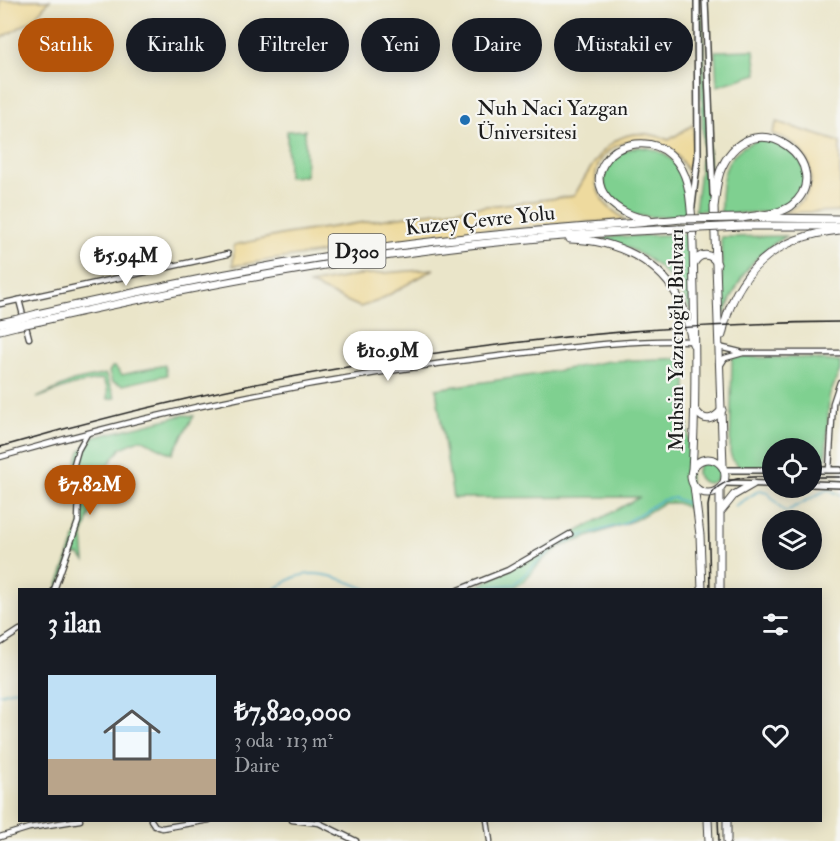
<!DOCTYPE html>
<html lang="tr">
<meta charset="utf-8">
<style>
body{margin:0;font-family:"IM FELL Double Pica",serif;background:#242831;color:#f1f3f6;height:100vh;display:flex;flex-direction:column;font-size:22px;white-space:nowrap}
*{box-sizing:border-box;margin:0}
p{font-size:20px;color:#9ea1a6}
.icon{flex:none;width:33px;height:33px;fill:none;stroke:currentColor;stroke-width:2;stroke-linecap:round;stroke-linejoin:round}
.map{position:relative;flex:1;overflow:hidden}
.panel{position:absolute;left:18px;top:588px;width:804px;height:234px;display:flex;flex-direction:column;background:#171b24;border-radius:0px;box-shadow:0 3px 15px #0003}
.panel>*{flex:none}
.guide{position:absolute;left:18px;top:18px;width:804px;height:54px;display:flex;gap:12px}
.controls{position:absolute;left:762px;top:438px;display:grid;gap:12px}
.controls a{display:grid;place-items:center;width:60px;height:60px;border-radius:50%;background:#171b24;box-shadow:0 3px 15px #0003;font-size:30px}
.price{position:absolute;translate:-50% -51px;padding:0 14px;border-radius:21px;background:#fff;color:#222;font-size:20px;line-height:39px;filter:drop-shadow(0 2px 3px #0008)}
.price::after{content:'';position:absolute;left:50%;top:36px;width:18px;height:14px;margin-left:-9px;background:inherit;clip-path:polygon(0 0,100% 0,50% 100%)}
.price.active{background:#b45309;color:#fff}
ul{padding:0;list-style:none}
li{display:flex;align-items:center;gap:18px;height:150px;padding:0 30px}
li+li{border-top:2px solid #363941}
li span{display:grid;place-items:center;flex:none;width:168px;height:120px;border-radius:0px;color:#555}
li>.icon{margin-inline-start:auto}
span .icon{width:72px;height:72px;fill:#fffc;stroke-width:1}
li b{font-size:26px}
h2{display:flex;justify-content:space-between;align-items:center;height:72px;padding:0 30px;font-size:26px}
.chip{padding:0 21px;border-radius:27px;background:#171b24;box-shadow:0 3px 15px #0003;font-size:21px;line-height:54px}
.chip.active{background:#b45309;color:#fff}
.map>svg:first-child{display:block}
.green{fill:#7fd090;stroke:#4e7656;stroke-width:1.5}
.sand{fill:#eeda9e;stroke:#857b5d;stroke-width:1.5}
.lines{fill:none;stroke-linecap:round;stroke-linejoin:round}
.stream{stroke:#48a8c7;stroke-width:1.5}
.minor-casing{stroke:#3b3a36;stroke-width:7}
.tertiary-casing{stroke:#3b3a36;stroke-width:8}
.trunk-casing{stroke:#3b3a36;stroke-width:9}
.minor{stroke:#fff;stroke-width:4.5}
.tertiary{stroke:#fff;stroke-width:5}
.trunk{stroke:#fff;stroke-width:7}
.tram{stroke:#1c1c1c;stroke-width:1.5}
.rail{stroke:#1c1c1c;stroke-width:1.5}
.trunk-bridge-casing{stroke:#3b3a36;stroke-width:9;stroke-linecap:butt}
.trunk-bridge{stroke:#fff;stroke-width:7}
.poi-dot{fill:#1f6fb2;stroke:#f6f6f2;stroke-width:2}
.labels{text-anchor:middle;stroke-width:4.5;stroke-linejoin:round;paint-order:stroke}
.shield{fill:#f6f6f2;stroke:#5d5d5c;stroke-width:1.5}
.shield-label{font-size:20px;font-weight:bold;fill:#1c1c1c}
.poi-label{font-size:21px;fill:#1c1c1c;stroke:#f6f6f2;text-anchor:start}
.street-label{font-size:21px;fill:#1c1c1c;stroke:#f6f6f2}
</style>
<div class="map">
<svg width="840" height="841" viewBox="0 0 840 841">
<rect width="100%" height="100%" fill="#f6f6f2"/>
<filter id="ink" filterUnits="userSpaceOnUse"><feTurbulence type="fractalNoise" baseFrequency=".0167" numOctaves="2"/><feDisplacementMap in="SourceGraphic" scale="12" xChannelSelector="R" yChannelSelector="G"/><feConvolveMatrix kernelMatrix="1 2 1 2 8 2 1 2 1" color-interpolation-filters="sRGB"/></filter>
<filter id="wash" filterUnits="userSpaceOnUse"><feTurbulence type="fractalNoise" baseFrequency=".008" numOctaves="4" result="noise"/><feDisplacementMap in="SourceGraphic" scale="24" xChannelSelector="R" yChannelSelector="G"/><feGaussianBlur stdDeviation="1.35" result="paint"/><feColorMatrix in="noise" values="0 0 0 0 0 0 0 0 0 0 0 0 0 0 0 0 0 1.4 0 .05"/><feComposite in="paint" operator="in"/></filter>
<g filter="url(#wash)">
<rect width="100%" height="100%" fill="#eae5c9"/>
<g class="green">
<polygon points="699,14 702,14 711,210 695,211 703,146"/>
<polygon points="754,50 757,74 717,86 715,51"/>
<polygon points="305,130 306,176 288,177 287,131"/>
<path d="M763,139C798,149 803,149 805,187L788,206L766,212L721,214C720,179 723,148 763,139Z"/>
<path d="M639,147C682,150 684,180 688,215C669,216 640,221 623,210C591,188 603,152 639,147Z"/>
<path d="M691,234L692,316C678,276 646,251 606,240V237Z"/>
<path d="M787,236C751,254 737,282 723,318L721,237Z"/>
<polygon points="732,357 801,358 840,362 840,370 829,397 826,457 823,463 812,465 812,448 772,448 772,467 740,468 732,459 730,452"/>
<polygon points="685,358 691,509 677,503 663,503 635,520 560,547 544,559 523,582 514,587 473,589 640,497 453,498 436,389 539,374 609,361"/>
<polygon points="165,365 167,375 123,385 112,382 109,372 112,367 115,367 122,375"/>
<polygon points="105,374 115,398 108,399 107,388 102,379 73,385 37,398 73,381"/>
<polygon points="184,415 194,416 172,454 141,439 121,448 105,469 83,536 85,561 79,555 71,555 59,589 56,590 80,525 83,489 76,464 80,451 95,437"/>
<circle cx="708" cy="472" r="11"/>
</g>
<g class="sand">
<polygon points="0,0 50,0 31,21 0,39"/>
<path d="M777,122L840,142V211L781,213C828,199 816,143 772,134Z"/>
<path d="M694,124L691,182C670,107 566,145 604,202C610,210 618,213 625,220C493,227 363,245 233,266L234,245L286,234L419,214L574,196C597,157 615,117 669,140Z"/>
<polygon points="434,269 378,301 360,307 309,284 359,275"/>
</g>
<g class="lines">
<g class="stream">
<polyline points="735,506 760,490 767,492 785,512 828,489 840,495"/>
<polyline points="470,588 514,584 554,547 580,536 623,524 662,500 674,498 687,503"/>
<path d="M273,590C282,586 289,578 299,576C322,569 348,582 369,590"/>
<polyline points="0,694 20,688"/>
</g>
</g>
</g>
<g filter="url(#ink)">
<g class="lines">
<g class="minor-casing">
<g id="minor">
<polyline points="19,300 29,338"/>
<polyline points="0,304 228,254"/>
<polyline points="719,347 740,352"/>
<polyline points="720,366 725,358 743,353 840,353"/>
<path d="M0,457C166,409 335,375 507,355C568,348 630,339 692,341"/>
<polyline points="829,470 833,403 840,382"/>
<polyline points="54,590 78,522 79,489 74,464 78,450 87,434"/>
<polyline points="458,590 508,570 570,534"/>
<polyline points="0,643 20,630"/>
<polyline points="151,820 155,826 162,828 209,820"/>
<polyline points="292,820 319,823 356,841"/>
<polyline points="487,820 490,841"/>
<polyline points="0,837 29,828 80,820"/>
</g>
</g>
<g class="tertiary-casing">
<g id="tertiary">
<polyline points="705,0 713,194"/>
<polyline points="692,206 698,157 697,0"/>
<polyline points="725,470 772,470"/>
<polyline points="812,470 840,470"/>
<polyline points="725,483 772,484"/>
<polyline points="812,484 840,485"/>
</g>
</g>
<g class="trunk-casing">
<g id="trunk">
<polyline points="762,218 840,219"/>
<path d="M648,219C620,217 583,189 607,159C612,151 621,147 630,145C663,138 684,161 689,192C694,225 693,259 694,292C695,352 696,410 692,470"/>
<polyline points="743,226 840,226"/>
<path d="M570,239C615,240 661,260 681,303C687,315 689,331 693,344"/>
<path d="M694,263C700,252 712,253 717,264"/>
<path d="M37,314C162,286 286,260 413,244C502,232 591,228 681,219"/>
<path d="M40,321C251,273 462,237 679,229"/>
<polyline points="0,323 14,320"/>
<polyline points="0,330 16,326"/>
<path d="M722,335C735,271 776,236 840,230"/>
<path d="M696,411C705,423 713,420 722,410"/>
<circle cx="708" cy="476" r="17"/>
<path d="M723,466L714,207C716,194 716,179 722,167C755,97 840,168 791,206C778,215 757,215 742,218"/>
<polyline points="694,486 700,535 702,590"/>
<polyline points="722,510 734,495 753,484"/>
<polyline points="720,590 720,489"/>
<polyline points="708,820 709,841"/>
<polyline points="727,820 727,841"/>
</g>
</g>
<use href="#minor" class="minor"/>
<use href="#tertiary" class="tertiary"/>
<use href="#trunk" class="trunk"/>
<g class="tram">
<polyline points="812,477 840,477"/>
<path d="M710,590L708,506C711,476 750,476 772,477"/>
<polyline points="718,820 719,841"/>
</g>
<path class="rail" d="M0,447C267,369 561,324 840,322"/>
<g class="trunk-bridge-casing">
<g id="trunk-bridge">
<polyline points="681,219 742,218"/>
<polyline points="679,229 743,226"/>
<polyline points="14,320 37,314"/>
<polyline points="16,326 40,321"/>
</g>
</g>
<use href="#trunk-bridge" class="trunk-bridge"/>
</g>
</g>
<circle class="poi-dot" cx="465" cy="120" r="6"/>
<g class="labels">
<rect class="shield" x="328.5" y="234" width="57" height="34" rx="4.5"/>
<g class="shield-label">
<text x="357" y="258">D300</text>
</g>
<g class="poi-label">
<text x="477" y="115">Nuh Naci Yazgan<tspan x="477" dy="24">Üniversitesi</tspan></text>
</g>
<g class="street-label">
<text transform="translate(480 220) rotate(-6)" y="7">Kuzey Çevre Yolu</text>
<text transform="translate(676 340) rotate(-90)" y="7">Muhsin Yazıcıoğlu Bulvarı</text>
</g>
</g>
</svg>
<div class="controls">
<a><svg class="icon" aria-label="locate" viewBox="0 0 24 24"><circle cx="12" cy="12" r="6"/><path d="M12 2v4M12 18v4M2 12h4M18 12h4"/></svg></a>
<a><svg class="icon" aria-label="layers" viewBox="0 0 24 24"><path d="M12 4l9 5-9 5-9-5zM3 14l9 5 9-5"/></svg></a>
</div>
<b class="price" style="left:126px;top:287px">₺5.94M</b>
<b class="price" style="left:388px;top:382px">₺10.9M</b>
<b class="price active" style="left:90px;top:516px">₺7.82M</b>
<div class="guide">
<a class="chip active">Satılık</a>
<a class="chip">Kiralık</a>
<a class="chip">Filtreler</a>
<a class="chip">Yeni</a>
<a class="chip">Daire</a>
<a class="chip">Müstakil ev</a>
</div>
<section class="panel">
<h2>3 ilan<svg class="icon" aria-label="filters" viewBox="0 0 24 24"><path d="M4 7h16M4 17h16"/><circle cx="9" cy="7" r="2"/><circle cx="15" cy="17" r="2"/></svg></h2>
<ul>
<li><span style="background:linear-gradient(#bfe0f5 70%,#b9a48a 0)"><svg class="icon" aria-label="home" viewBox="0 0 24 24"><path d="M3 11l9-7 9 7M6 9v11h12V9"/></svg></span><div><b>₺7,820,000</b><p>3 oda · 113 m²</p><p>Daire</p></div><svg class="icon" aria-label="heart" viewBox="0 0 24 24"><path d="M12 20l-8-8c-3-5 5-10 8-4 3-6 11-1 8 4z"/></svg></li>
</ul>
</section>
</div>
